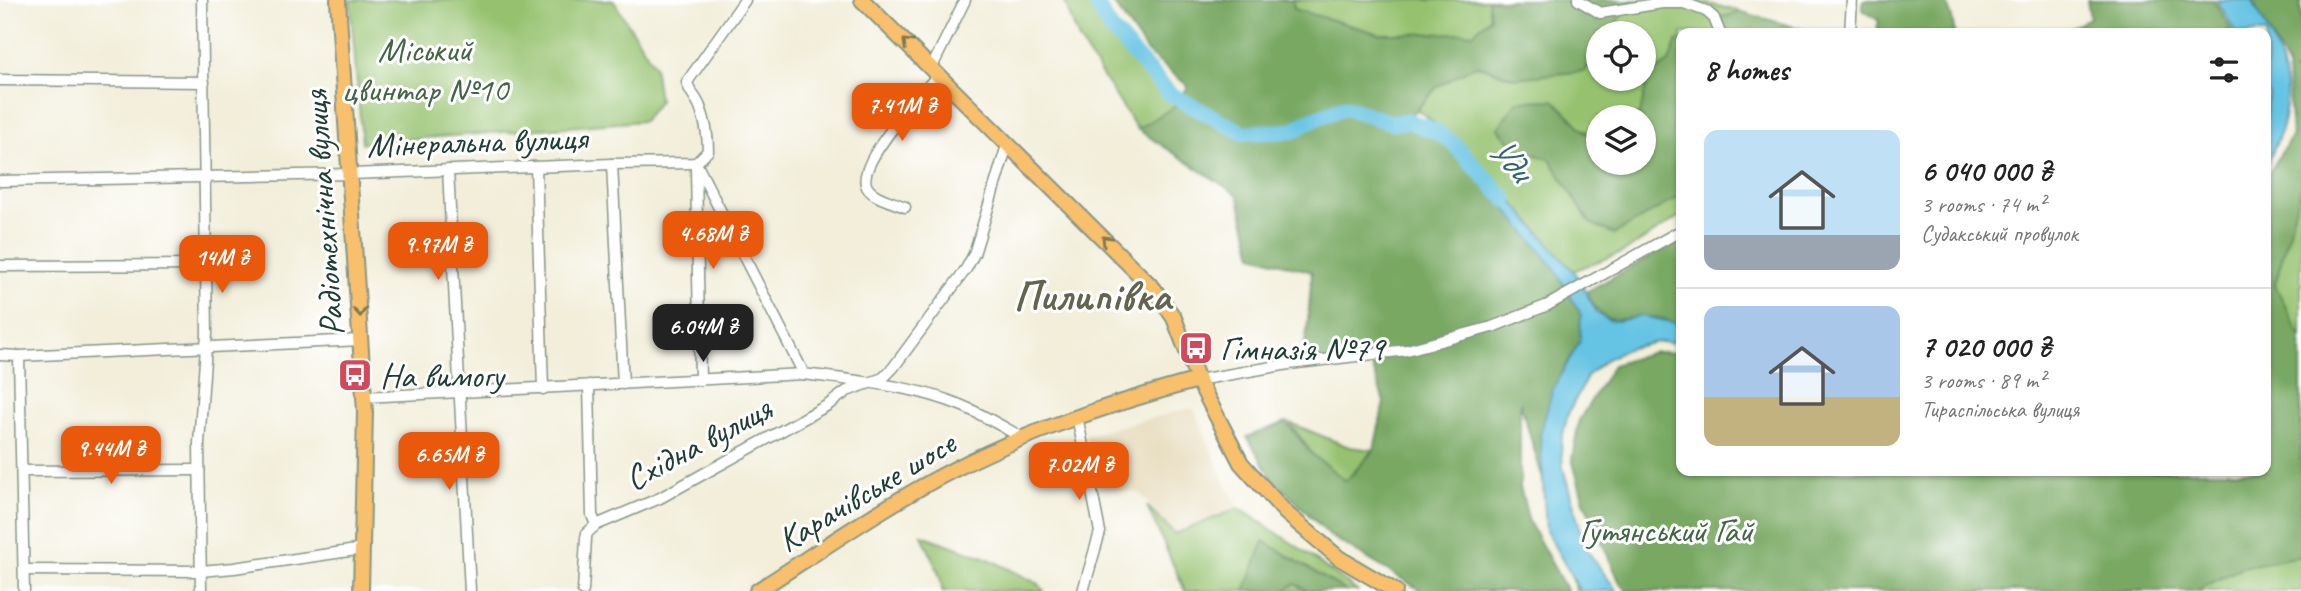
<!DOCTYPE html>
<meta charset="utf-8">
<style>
body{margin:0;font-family:Caveat,sans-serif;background:#f2f2f2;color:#222;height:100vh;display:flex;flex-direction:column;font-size:26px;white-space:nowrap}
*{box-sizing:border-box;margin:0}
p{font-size:23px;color:#767676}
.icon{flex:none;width:38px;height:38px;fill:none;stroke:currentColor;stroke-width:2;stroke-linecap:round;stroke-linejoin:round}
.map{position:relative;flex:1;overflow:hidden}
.drawer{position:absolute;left:1676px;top:28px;width:595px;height:448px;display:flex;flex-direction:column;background:#fff;border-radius:14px;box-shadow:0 2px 5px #0004}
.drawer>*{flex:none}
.controls{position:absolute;left:1586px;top:21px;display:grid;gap:14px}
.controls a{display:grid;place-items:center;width:70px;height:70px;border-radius:50%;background:#fff;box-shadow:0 2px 5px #0004;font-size:35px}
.price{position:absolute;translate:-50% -60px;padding:0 16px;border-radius:14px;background:#ea580c;color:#fff;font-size:23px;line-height:46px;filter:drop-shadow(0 2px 4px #0008)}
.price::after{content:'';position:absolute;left:50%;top:42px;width:21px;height:16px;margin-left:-10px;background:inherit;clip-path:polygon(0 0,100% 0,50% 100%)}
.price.selected{background:#222;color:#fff}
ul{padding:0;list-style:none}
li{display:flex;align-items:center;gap:21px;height:175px;padding:0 28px}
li+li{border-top:2px solid #e0e0e0}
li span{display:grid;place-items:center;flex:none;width:196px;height:140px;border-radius:14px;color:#555}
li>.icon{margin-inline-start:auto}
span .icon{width:84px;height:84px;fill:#fffc;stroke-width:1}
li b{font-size:30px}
h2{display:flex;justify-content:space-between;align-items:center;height:84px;padding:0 28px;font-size:30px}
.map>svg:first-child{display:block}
.built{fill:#e6daba}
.green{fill:#96c26f;stroke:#5a8052;stroke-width:2}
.forest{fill:#78a862;stroke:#4c724b;stroke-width:2}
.water{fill:#65c3e3;stroke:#42808c;stroke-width:2}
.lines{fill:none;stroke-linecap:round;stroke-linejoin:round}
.river{stroke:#65c3e3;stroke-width:16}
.minor-casing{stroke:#889687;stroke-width:13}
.primary-casing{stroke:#889687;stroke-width:18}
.minor{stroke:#fff;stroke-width:10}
.primary{stroke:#f8bf6c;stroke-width:14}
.oneway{stroke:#81784d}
.labels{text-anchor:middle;stroke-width:6;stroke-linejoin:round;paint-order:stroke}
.park-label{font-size:35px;fill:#436546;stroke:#fff}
.street-label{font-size:35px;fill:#1f3d34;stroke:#fff}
.poi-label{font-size:35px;fill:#1f3d34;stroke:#fff;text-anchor:start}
.water-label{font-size:37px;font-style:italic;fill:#346569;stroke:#fff}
.district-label{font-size:42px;font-weight:bold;fill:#626450;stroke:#fff}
</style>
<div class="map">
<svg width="2301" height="591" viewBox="0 0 2301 591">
<rect width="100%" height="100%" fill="#fff"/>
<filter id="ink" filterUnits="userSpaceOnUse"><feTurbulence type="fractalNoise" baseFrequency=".0143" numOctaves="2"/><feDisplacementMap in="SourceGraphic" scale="14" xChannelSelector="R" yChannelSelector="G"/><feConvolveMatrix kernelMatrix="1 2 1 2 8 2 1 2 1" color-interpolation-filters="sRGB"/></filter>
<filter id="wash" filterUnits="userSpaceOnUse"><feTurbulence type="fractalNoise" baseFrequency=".00686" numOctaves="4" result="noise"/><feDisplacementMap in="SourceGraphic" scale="28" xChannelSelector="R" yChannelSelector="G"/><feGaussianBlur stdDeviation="1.57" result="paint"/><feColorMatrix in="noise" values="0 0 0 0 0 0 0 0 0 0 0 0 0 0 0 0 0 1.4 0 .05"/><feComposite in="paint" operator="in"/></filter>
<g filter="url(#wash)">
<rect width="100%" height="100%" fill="#f2eeda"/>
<polygon class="built" points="1187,409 1194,409 1226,485 1239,508 1174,535 1140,493 1101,489 1086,435"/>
<g class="green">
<polygon points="350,0 613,0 654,65 659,101 643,121 362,143"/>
<polygon points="1064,0 1088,0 1100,19 1179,104 1137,129 1079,40"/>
<polygon points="1280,0 1498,0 1481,33 1396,41 1286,12"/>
<path d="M1629,0H1693L1742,12L1734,33H1682C1682,58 1653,97 1638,117H1598V137L1556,116L1550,149L1590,187L1682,182V215L1625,251L1573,271L1463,150L1467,147L1411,105L1429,85L1476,65L1510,77L1598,48V79H1643V33H1609Z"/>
<polygon points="2300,186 2301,186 2301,402 2271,291"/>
<polygon points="1290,423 1349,447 1374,450 1346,481 1313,455"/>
<polygon points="1147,506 1175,534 1239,508 1298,547 1357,591 1185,591"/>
<path d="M922,535L989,559L1039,584L1044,591H942C943,576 928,551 922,535Z"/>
<polygon points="2301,556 2301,591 2196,591 2242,567"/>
</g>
<g class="forest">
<polygon points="1111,0 1293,0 1294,9 1380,34 1473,33 1490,18 1488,0 1631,0 1610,33 1598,33 1598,51 1585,71 1515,78 1476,65 1437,87 1401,127 1413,129 1437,138 1467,161 1554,267 1581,315 1580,341 1553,389 1540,437 1589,591 1576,591 1520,402 1520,487 1529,522 1567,591 1422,591 1330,536 1273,479 1247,437 1286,422 1313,455 1346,481 1374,450 1384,402 1372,366 1301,363 1307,331 1312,272 1253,255 1238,195 1137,129 1179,104 1188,86 1148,53"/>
<polygon points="1863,0 1945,0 1952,18 1955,33 1876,33 1879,21 1863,10"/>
<polygon points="2087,0 2214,0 2233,33 2063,33 2090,18"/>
<polygon points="2252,0 2301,0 2301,75 2292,70 2301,78 2301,186 2275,285 2301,338 2301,556 2242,567 2196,591 1627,591 1619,581 1584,502 1572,459 1579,420 1613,365 1653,352 1682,353 1682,471 2266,471 2266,178 2292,135 2287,65"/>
<polygon points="1742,12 1812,32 1813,33 1721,33 1721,17"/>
<polygon points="1677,41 1682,41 1682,195 1614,234 1590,223 1550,159 1517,149 1498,128 1517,101 1554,100 1585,132 1598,138 1598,163 1643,163 1643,117 1628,117 1640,114 1648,76 1669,62"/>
<path d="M1682,239V324C1671,322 1660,317 1649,317C1611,316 1609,333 1586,292Z"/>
<polygon points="1264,541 1346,591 1308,591 1295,584 1284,591 1245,591"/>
</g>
<g class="water">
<path d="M2217,0H2252C2287,64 2301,98 2266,166V103L2269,95L2266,90V33H2236Z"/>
<polygon points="1493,179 1575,273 1597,313 1608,320 1618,321 1642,316 1682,324 1682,343 1657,342 1626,349 1607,359 1588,375 1568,414 1561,442 1563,468 1586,549 1617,591 1580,591 1546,531 1540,435 1553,389 1580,341 1581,315 1554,267 1491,191"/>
</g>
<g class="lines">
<polyline class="river" points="1094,0 1111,29 1170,94 1243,133 1292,131 1311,120 1345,107 1392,123 1409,121 1435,131 1454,144 1506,200"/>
</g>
</g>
<g filter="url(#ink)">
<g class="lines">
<g class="minor-casing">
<g id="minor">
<polyline points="1578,0 1600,13 1662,3 1684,3 1706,11 1714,18 1720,33"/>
<polyline points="1850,33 1852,0"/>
<polyline points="932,67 965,0"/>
<polyline points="0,80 204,82"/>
<polyline points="696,163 804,374"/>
<polyline points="612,164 623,384"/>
<polyline points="536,167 543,389"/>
<polyline points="696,168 700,380"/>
<polyline points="448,170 470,591"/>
<path d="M0,181L351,174L612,164L696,163L708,151C708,136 706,122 700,107C697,98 689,92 687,82L745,0"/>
<path d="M905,207C894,202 873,198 867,187C854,164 923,93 939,74"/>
<polyline points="0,266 206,265"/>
<polyline points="0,355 19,356 24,591"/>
<polyline points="19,356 361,340"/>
<polyline points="1198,380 1289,364 1407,350 1492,327 1548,305 1682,230"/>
<path d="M364,397L804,374C856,381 912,385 960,405C982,414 1003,427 1023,438"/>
<polyline points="1077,416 1100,532 1083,591"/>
<polyline points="22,471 199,470"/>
<polyline points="596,525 660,498 828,405 847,391 883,378 893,368 966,269 974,254 1008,142"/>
<polyline points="24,570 201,571 234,568 363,549"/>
<polyline points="201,591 199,443 207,333 202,0"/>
<polyline points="583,591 586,538 587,533 596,525 592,515 589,385"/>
</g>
</g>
<g class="primary-casing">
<g id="primary">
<polyline points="338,0 365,412 361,591"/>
<polyline points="862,0 1154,289 1174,318 1198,380 1241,463 1286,513 1339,558 1395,591"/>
<path d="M757,591C821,550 885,505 953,470C1031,430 1113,403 1198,380"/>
</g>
</g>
<use href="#minor" class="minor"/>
<use href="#primary" class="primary"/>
</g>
<defs><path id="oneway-chevron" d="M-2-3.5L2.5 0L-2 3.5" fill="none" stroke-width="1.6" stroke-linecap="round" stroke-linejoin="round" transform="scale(1.75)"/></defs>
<g class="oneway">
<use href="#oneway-chevron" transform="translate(907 43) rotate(-136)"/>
<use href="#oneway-chevron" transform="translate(1106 240) rotate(-135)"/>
<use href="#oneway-chevron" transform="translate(360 312) rotate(86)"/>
</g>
</g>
<defs>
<g id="bus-square" transform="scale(1.75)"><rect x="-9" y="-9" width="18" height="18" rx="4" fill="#d1495b" stroke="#fff"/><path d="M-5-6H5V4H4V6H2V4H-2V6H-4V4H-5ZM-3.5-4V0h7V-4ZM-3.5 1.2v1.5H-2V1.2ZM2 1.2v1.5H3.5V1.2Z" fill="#fff"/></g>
</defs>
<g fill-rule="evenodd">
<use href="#bus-square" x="1196" y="348"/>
<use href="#bus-square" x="355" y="375"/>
</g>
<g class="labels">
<g class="park-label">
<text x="425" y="61">Міський<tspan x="425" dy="40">цвинтар №10</tspan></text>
<text x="1666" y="542">Гутянський Гай</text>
</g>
<g class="street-label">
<text transform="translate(477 141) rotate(-2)" y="12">Мінеральна вулиця</text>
<text transform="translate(323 213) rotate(-94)" y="12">Радіотехнічна вулиця</text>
<text transform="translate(698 443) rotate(-28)" y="12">Східна вулиця</text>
<text transform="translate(866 491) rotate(-31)" y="12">Карачівське шосе</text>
</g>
<g class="poi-label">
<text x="1220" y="360">Гімназія №79</text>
<text x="380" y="387">На вимогу</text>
</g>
<g class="water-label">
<text transform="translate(1511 158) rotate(47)" y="13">Уди</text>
</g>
<g class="district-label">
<text x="1092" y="310">Пилипівка</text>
</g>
</g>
</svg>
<div class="controls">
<a><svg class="icon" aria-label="locate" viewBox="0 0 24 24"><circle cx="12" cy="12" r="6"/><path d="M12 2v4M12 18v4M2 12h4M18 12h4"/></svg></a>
<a><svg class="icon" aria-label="layers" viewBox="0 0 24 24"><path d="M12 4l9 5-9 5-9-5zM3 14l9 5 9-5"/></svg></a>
</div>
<b class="price" style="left:902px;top:143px">7.41M ₴</b>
<b class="price" style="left:713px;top:271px">4.68M ₴</b>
<b class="price" style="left:438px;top:282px">9.97M ₴</b>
<b class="price" style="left:222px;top:295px">14M ₴</b>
<b class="price selected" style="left:703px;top:364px">6.04M ₴</b>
<b class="price" style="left:111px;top:486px">9.44M ₴</b>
<b class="price" style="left:449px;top:492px">6.65M ₴</b>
<b class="price" style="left:1079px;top:502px">7.02M ₴</b>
<section class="drawer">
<h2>8 homes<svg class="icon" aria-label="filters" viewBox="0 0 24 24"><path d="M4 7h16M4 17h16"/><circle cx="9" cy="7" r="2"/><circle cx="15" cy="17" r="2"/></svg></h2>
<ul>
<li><span style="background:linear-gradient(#bfe0f5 75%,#9aa5b1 0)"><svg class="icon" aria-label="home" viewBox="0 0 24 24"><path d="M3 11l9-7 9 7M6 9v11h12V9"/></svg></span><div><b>6 040 000 ₴</b><p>3 rooms · 74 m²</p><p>Судакський провулок</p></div></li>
<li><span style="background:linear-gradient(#a9c7e8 65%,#c2b280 0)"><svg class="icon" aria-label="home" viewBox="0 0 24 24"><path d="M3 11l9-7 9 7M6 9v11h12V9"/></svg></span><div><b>7 020 000 ₴</b><p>3 rooms · 89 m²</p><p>Тираспільська вулиця</p></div></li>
</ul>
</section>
</div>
